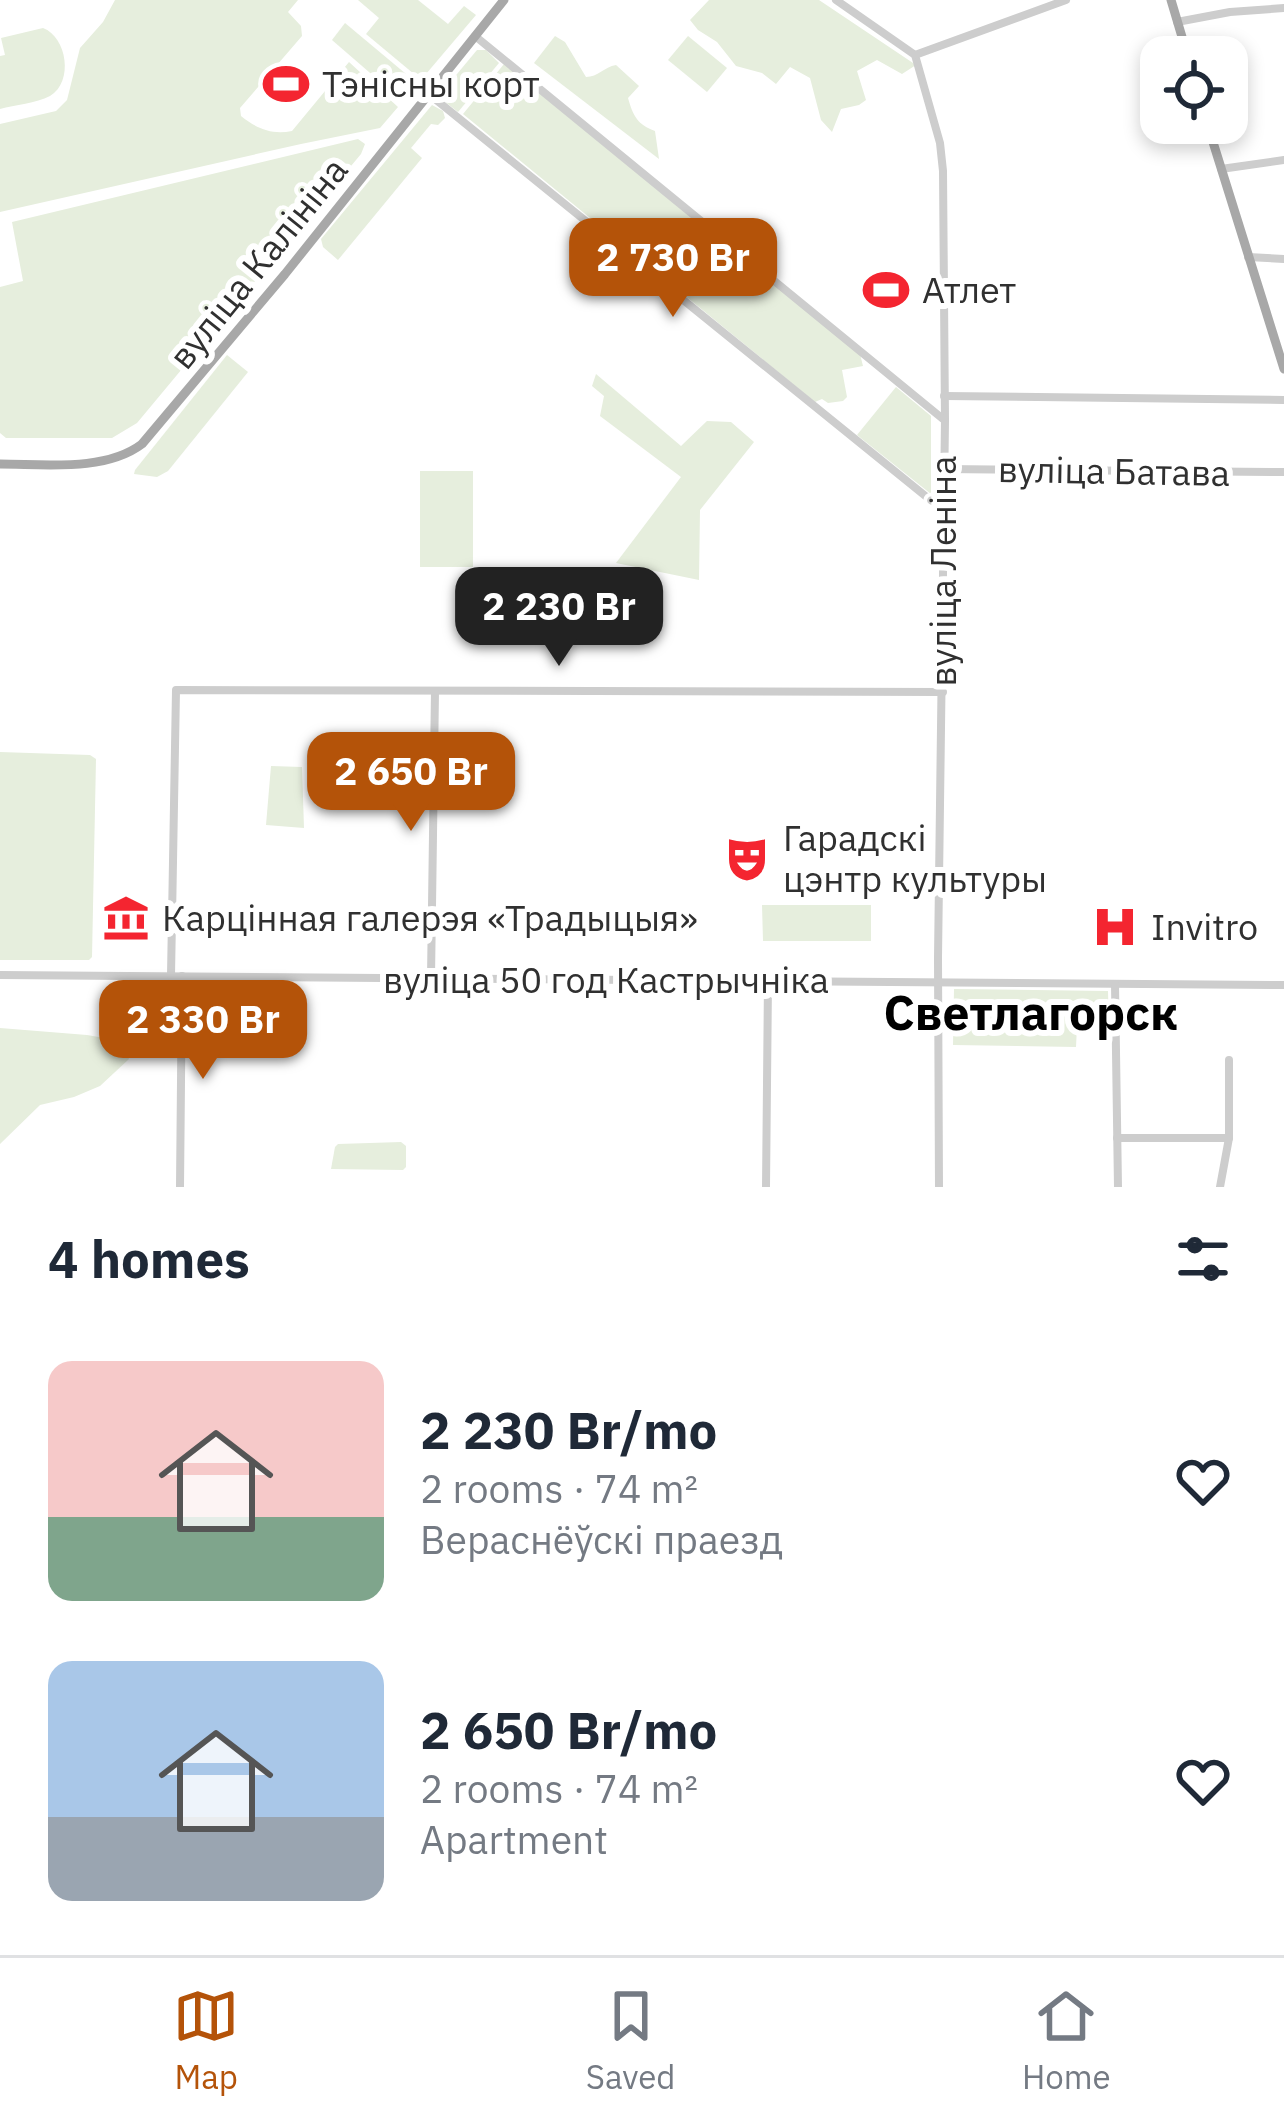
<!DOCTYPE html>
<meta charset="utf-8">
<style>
body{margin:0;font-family:"IBM Plex Sans",sans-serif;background:#f6f6f7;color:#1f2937;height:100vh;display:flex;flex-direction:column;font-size:45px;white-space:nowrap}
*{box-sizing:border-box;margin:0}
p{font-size:39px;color:#747a83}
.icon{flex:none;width:66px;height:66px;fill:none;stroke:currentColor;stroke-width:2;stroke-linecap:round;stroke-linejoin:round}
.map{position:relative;height:1187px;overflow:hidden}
.side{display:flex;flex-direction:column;background:#fff;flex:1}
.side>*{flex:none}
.controls{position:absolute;left:1140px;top:36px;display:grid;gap:24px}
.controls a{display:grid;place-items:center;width:108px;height:108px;border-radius:24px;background:#fff;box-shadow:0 6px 18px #0003;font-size:60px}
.price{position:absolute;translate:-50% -102px;padding:0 27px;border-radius:24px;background:#b45309;color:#fff;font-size:39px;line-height:78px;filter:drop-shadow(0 3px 6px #0008)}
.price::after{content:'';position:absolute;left:50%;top:72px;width:36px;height:27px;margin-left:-18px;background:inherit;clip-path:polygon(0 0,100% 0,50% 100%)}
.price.selected{background:#222;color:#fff}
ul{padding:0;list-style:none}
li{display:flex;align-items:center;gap:36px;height:300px;padding:0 48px}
li span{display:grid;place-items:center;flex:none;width:336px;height:240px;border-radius:24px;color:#555}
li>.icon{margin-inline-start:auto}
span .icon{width:144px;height:144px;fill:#fffc;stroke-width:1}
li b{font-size:51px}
h2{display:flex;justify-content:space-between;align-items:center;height:144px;padding:0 48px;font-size:51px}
.tabs{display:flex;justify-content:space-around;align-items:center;height:168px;border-top:3px solid #e0e1e3;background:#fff;font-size:33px;color:#747a83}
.tabs a{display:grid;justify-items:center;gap:6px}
.tabs .selected{color:#b45309}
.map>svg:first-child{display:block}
.green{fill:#e6eedd}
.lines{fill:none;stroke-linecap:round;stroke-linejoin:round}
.minor{stroke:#cdcdcd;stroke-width:8}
.major{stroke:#a8a8a8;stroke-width:9}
.labels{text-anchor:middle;stroke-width:12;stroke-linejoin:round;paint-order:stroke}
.poi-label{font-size:36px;fill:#303030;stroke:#fff;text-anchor:start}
.street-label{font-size:36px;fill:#303030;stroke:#fff}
.district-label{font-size:48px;font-weight:bold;fill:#000;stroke:#fff}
</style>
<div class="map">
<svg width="1284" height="1187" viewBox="0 0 1284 1187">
<rect width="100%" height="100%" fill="#fff"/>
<g class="green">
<path d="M115,0H298L288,12L301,26L302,36L240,108L241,116C257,129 272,135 292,131L349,62L398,107L380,128L301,144L0,212V124L56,111L67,100L80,48L103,22Z"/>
<polygon points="358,0 418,0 448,24 464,6 476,15 426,74 414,74 366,34 379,18"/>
<polygon points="709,0 819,0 916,65 902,74 877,60 857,71 866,100 859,105 841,109 832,132 821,120 810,78 790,67 776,84 762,73 736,66 717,42 698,30 690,20"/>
<polygon points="345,23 412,79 414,84 412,91 403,100 399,98 332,40"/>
<path d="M43,28C67,37 74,82 50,96C36,103 15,105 0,109V56L5,55L1,38Z"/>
<path d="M555,36L565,42L586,77C598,77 604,67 616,65L639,86L628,98C633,116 638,125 655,131L659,159L534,63Z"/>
<polygon points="688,36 727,68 707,92 668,60"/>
<polygon points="477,50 486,50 499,63 458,112 444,101 442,92"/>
<polygon points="504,64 860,354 863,366 842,370 847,397 843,401 828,403 822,399 815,402 463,114"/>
<polygon points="432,105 443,111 445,118 438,125 431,124 411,148 422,158 338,260 323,247 321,239"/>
<polygon points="358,139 365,144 361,154 137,423 112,438 6,438 0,433 0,287 23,281 12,222"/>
<polygon points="227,355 248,372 168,471 157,477 134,474 135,470"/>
<polygon points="596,374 681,446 707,421 731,422 754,442 700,510 699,580 616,563 681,477 600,416 604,396 592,386"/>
<polygon points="896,387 931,416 931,494 857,435"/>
<rect x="420" y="471" width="53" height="96"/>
<polygon points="0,752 90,755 96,759 92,957 89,960 0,960"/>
<polygon points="271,766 302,767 304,828 266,825"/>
<polygon points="762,905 871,905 871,941 763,941"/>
<polygon points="954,989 1108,991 1109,1028 1077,1027 1076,1047 953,1045"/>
<polygon points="0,1028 87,1035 122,1041 129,1059 100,1086 74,1097 40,1105 0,1144"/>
<polygon points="401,1142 406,1146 406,1167 403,1170 331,1169 335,1147 338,1144"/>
</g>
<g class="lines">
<g class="minor">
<polyline points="836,0 915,55 940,143 943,171 945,420 938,958 939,1187"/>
<polyline points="1177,22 1230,12 1284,8"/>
<polyline points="475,36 943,419"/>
<polyline points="915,55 1066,0"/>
<polyline points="430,95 944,511"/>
<polyline points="1221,169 1284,160"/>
<polyline points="1248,257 1284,259"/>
<polyline points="944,396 1284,400"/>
<polyline points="944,469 1284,472"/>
<polyline points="0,975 1284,985"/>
<polyline points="171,976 176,690 943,692"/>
<polyline points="431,978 435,691"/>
<polyline points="1115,984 1118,1187"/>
<polyline points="1117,1138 1229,1138"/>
<polyline points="180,1187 182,976"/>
<polyline points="766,1187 768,981"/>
<polyline points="1220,1187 1229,1138 1229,1060"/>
</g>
<g class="major">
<polyline points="1171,0 1188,57"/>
<polyline points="1207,123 1284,369"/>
<path d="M0,464C44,464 105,472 142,444L285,274L504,0"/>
</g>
</g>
<defs>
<g id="stadium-bare" transform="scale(3.6)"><path d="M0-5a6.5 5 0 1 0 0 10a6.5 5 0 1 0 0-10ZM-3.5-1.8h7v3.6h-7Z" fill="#f42530" stroke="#fff" stroke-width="2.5" paint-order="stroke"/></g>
<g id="theatre-bare" transform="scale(3.6)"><path d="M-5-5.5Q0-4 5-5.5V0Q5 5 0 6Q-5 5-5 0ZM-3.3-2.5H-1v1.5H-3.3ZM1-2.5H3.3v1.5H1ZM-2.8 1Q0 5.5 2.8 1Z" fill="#f42530" stroke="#fff" stroke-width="2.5" paint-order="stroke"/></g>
<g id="museum-bare" transform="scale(3.6)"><path d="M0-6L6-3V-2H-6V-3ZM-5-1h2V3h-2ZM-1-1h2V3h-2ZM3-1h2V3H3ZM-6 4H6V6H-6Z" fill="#f42530" stroke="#fff" stroke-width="2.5" paint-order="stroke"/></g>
<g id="hospital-bare" transform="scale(3.6)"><path d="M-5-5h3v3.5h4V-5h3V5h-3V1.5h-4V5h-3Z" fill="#f42530" stroke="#fff" stroke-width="2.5" paint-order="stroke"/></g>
</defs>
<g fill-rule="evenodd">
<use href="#stadium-bare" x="286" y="84"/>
<use href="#stadium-bare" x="886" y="290"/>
<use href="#theatre-bare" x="747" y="859"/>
<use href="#museum-bare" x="126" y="918"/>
<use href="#hospital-bare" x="1115" y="927"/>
</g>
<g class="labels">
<g class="poi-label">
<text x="322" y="97">Тэнісны корт</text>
<text x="922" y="303">Атлет</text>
<text x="783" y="851">Гарадскі<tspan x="783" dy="41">цэнтр культуры</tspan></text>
<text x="162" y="931">Карцінная галерэя «Традыцыя»</text>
<text x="1151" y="940">Invitro</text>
</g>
<g class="street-label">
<text transform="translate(258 263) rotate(-51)" y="13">вуліца Калініна</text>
<text transform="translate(1114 471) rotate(1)" y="13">вуліца Батава</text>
<text transform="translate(943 571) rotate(-90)" y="13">вуліца Леніна</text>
<text x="606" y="993">вуліца 50 год Кастрычніка</text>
</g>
<g class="district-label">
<text x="1031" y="1030">Светлагорск</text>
</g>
</g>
</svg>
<div class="controls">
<a><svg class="icon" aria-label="locate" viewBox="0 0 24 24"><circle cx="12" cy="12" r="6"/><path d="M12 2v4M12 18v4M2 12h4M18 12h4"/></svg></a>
</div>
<b class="price" style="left:673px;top:320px">2 730 Br</b>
<b class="price selected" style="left:559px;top:669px">2 230 Br</b>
<b class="price" style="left:411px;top:834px">2 650 Br</b>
<b class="price" style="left:203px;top:1082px">2 330 Br</b>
</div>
<section class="side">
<h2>4 homes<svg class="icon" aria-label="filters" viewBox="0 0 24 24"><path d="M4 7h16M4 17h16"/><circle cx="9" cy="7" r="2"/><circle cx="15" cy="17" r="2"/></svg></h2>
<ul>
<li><span style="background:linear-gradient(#f6c9c9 65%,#7fa58c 0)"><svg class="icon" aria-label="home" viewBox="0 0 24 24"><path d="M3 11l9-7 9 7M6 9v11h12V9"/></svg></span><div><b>2 230 Br/mo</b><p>2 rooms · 74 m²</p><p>Вераснёўскі праезд</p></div><svg class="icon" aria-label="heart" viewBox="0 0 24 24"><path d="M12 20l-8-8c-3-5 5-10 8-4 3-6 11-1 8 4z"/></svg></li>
<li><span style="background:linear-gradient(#a9c7e8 65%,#9aa5b1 0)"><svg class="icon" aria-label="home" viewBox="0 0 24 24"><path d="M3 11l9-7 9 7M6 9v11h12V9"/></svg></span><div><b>2 650 Br/mo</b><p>2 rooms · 74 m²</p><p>Apartment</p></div><svg class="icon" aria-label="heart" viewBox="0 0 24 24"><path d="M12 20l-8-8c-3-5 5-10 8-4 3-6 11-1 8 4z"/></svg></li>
</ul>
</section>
<nav class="tabs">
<a class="selected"><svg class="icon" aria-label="map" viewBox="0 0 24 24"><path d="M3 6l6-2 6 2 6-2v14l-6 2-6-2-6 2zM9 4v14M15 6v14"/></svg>Map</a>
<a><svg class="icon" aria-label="saved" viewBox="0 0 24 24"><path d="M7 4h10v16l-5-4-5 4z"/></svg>Saved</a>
<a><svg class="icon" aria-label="home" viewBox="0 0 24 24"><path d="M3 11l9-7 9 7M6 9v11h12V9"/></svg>Home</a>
</nav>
